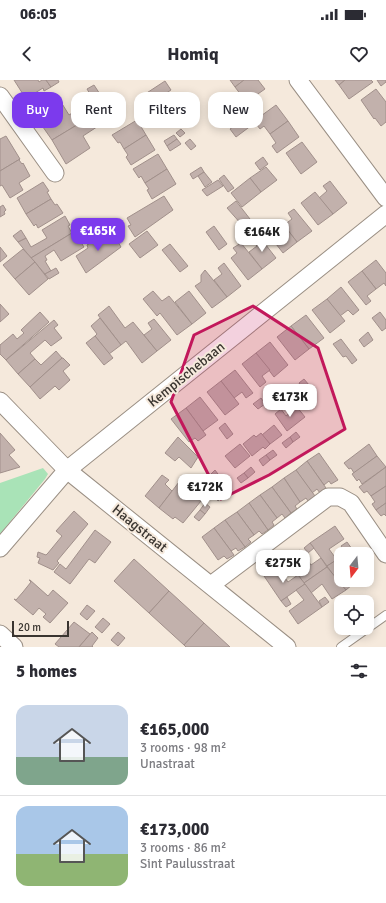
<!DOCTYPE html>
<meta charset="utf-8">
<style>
body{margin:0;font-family:Signika,sans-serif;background:#f2f2f3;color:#2b2b33;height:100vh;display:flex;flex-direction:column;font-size:15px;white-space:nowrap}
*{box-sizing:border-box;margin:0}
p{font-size:13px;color:#7c7c81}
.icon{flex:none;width:22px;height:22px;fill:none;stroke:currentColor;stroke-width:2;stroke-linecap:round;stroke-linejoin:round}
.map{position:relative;height:567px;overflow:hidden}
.panel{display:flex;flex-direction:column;background:#fff;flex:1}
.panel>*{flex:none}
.hud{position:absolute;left:12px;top:12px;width:362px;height:36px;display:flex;gap:8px}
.needle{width:26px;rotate:196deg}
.buttons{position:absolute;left:334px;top:467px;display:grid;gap:8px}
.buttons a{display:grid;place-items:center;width:40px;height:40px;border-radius:8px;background:#fff;box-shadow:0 2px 10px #0003;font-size:20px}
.scale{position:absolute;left:12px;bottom:10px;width:57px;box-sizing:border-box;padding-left:4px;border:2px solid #3a3530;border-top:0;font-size:11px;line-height:14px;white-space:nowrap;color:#3a3530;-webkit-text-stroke:3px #f5e9dc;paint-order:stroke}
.price{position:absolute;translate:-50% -34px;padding:0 9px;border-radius:8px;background:#fff;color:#222;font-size:13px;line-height:26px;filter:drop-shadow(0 1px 2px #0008)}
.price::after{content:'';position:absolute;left:50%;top:24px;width:12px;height:9px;margin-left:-6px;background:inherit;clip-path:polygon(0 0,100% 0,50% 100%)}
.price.selected{background:#7c3aed;color:#fff}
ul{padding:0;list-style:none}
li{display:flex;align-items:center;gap:12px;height:100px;padding:0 16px}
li+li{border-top:1px solid #e1e1e2}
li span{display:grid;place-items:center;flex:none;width:112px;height:80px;border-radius:12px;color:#555}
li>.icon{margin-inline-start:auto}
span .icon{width:48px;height:48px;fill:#fffc;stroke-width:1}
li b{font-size:17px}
h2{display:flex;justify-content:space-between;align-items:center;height:48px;padding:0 16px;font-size:17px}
.pill{padding:0 14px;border-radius:12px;background:#fff;box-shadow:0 2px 10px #0003;font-size:14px;line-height:36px}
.pill.selected{background:#7c3aed;color:#fff}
.status{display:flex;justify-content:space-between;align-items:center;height:28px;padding:0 20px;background:#fff;direction:ltr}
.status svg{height:11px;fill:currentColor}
header{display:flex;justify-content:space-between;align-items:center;height:52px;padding:0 16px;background:#fff;font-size:18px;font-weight:800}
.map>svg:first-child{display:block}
.green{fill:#a9e3b7}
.building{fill:#c2b1ac;stroke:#a1908b}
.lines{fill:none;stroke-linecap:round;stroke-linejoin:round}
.service-casing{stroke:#9a8f84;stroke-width:10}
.minor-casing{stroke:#9a8f84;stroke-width:19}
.service{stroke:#fff;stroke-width:8}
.minor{stroke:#fff;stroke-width:17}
.marked{fill:#c2185b;fill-opacity:0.2;stroke:#c2185b;stroke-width:3;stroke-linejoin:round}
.labels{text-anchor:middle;stroke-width:4;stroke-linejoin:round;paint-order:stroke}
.street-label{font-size:14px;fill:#3a3530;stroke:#f5e9dc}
</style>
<div class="status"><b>06:05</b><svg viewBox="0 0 49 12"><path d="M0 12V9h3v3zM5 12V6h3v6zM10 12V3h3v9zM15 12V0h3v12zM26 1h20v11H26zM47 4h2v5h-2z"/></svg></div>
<header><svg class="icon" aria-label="back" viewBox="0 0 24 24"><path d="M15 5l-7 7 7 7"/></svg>Homiq<svg class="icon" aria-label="heart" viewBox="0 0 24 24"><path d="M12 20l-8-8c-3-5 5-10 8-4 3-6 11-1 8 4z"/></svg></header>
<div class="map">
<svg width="386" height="567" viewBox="0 0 386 567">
<rect width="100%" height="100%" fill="#f5e9dc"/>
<polygon class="green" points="43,388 48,394 45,399 0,454 0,403"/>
<g class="building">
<polygon points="14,0 38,0 39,2 42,0 46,0 51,7 44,11 43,8 35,13 37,16 28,22"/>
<polygon points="46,0 58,0 59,2 51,7"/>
<polygon points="230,0 244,0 235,7"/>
<polygon points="244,0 258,0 265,9 242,25 237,18 241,15 235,7"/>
<polygon points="335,0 345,0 339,5"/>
<polygon points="345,0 371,0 373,2 349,19 339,5"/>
<polygon points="377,0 386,0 386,2 381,6"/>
<polygon points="165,1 171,10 142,29 136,20"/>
<polygon points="94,5 111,31 103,36 87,9"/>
<polygon points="376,9 386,22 386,42 381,46 375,38 374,39 361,20"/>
<polygon points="93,20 100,31 52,60 36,37 61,22 69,35"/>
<polygon points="152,24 155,29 144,35 141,30"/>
<polygon points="276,25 288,41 270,54 264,46 260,49 254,41"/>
<polygon points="239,28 244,35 230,45 224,37"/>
<polygon points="100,31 106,41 83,56 90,68 66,84 52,60"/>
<polygon points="246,38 252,45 236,57 230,49"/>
<polygon points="137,40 146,55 124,69 120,62 118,63 112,55"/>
<polygon points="288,41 299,57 277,73 272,66 276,63 270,54"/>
<polygon points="181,49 185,53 180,57 176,53"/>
<polygon points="146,55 155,70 131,85 126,77 128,75 124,69"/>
<polygon points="174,55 177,59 167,66 164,61"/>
<polygon points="6,56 20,79 0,91 0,59"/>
<polygon points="177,59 181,64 170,71 167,66"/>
<polygon points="190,59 196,66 191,70 185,63"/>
<polygon points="302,62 317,82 301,94 286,73"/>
<polygon points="158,74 167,89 145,103 141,96 139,98 133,89"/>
<polygon points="263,77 268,84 260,90 255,83"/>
<polygon points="20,79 19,80 22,84 23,83 30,96 19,103 23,110 10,118 2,105 0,106 0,91"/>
<polygon points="201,87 204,92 193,99 190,94"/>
<polygon points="266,87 277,100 261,112 250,98"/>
<polygon points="167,89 176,104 152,119 147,110 149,109 145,103"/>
<polygon points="204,92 212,102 205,107 198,96"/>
<polygon points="224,95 234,108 228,112 219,99"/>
<polygon points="250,98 261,112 242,127 231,113"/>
<polygon points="218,100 223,106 207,116 202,110"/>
<polygon points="330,101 347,123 333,134 319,118 327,111 323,106"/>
<polygon points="43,102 49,111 47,112 51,119 26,134 17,118"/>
<polygon points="315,112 333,134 318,145 301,123"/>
<polygon points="164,116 173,130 135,157 128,146 131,145 127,138"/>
<polygon points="51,119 55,125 57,124 63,133 38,148 36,144 34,146 26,134"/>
<polygon points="236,121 257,148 250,154 227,128"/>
<polygon points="3,125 6,130 4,132 5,134 0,137 0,127"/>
<polygon points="294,129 312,151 297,162 284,145 292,139 288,133"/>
<polygon points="65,136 70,145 68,146 72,153 31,178 18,162 26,158 31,167 40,162 47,158 42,150"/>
<polygon points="280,140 297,162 283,173 266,151"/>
<polygon points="214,146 227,164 219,170 206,152"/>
<polygon points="21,150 26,158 18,162 13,156"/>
<polygon points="147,151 158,165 140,178 129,164"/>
<polygon points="108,152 112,158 115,157 121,167 86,193 76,176 88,168 87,165"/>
<polygon points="72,153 76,159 78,158 84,167 61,181 54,170 45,176 47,180 45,181 51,191 45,194 31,178"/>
<polygon points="259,156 276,178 262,189 249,172 257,166 253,161"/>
<polygon points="241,163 262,189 248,200 231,178 237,173 233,168"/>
<polygon points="170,164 188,186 180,192 162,170"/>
<polygon points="0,167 7,176 0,182"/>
<polygon points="23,169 35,182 15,199 3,185"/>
<polygon points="376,180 386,193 386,206 384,203 376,209 362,191"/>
<polygon points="35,182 48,199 29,215 15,199"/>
<polygon points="224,183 241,206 227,217 214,200 222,194 218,188"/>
<polygon points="56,188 59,193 49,199 45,194"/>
<polygon points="205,190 227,217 212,228 195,206 201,202 201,195"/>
<polygon points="362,191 376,209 367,216 371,221 366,225 348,202"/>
<polygon points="341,207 359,230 353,235 348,230 340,236 327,219"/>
<polygon points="153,211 162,221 169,216 192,244 177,255 160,233 157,236 143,219"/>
<polygon points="189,211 206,233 192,244 175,222"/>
<polygon points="327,219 345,241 330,253 312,230"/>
<polygon points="0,224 9,234 0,242"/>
<polygon points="109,226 125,248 133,242 157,271 142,283 126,261 121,265 98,235"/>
<polygon points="40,232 49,242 6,280 0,274 0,265 13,254 17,259 24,253 21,250"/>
<polygon points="380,232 386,240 386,248 382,251 372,238"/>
<polygon points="306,235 324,258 309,269 291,246"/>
<polygon points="100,238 121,265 109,274 95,256 97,254 91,246"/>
<polygon points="154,239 171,260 157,271 144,255 152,249 148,243"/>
<polygon points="54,240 58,245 54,248 62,258 51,266 45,260 30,273 35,279 18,294 6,280"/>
<polygon points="291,246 309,269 295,280 277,257"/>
<polygon points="368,252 373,260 364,267 359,260"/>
<polygon points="95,256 113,278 104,285 86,263"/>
<polygon points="341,259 357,280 352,284 346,276 343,277 333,264"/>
<polygon points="270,262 288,285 274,297 256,273"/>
<polygon points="56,271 62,278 30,307 18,294 35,279 41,285"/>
<polygon points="256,273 270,290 262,296 266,302 260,307 242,284"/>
<polygon points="62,278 63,278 70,285 63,291 70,300 59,310 55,306 40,319 30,307"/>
<polygon points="235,290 253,313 246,318 242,312 234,318 221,301"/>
<polygon points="304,299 309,305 303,309 299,303"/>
<polygon points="221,301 239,324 225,335 207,312"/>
<polygon points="200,317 218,340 203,351 186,328"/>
<polygon points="261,318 265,324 258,329 253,324"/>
<polygon points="297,327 305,337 287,351 275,334 281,329 286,336"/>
<polygon points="186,328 206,355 198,361 195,358 189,362 171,339"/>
<polygon points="225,343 233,354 227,359 219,348"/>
<polygon points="274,345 282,355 270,364 262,355"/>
<polygon points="296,352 300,357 293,362 290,357"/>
<polygon points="0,353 15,370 9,375 20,387 0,393"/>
<polygon points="261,353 270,364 265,369 263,367 252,376 243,364 254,355 256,357"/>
<polygon points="178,357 198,377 191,388 179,377 175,381 165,373"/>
<polygon points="290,357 293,362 286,368 282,363"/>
<polygon points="240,364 250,376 235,388 225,376"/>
<polygon points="369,364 377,376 354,393 351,388 349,389 344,383"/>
<polygon points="273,370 277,375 270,380 266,375"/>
<polygon points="319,373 338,400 331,404 329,401 324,405 307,381"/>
<polygon points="266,375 270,380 263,386 259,380"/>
<polygon points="377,376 386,387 362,404 359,399 357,401 352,394"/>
<polygon points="307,381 326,408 320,413 317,409 312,413 296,390"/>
<polygon points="251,387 255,392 248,398 244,393"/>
<polygon points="386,387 386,406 371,416 367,411 364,413 359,407"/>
<polygon points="215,390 223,401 213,409 206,399"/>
<polygon points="296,390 315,416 308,421 306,418 300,422 284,398"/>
<polygon points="244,393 248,398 241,403 237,398"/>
<polygon points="162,395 169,400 165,404 172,411 159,428 145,416"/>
<polygon points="284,398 300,422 295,426 297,429 291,433 272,407"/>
<polygon points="179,402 187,409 189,406 194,410 192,413 205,423 201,421 183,443 175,437 173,439 159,428"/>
<polygon points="228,405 232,410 225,415 221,410"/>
<polygon points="386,406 386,423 376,430 372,424 375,422 371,416"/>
<polygon points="272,407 291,433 285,438 282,434 277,438 260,415"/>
<polygon points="221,410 225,415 218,421 214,415"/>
<polygon points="260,415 277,438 272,442 274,445 268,450 249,423"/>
<polygon points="205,423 210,427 205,434 200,430"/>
<polygon points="249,423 268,450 262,454 259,451 254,455 237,432"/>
<polygon points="386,423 386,436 384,434 381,436 376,430"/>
<polygon points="200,430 205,434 199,441 194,437"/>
<polygon points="74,431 88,444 57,481 59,483 53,490 38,483 40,478 37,477 38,472 46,475 48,473 62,456 56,451"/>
<polygon points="237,432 254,455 248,459 251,462 245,467 225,440"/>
<polygon points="225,440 245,467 238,471 236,468 231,471 214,448"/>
<polygon points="335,446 344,459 329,469 337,480 327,486 310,463"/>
<polygon points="214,448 234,475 227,479 224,476 218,480 202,457"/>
<polygon points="95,450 111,462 95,483 89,479 70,504 54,492 60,484 66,489"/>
<polygon points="347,462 352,469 346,473 341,466"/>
<polygon points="310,463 314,468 308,473 304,468"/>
<polygon points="352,469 355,474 345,474 346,473"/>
<polygon points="300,470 311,485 321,478 327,487 304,503 287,480"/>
<polygon points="341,477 341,491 334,496 327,486"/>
<polygon points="134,479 169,511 149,533 114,501"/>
<polygon points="287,480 291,485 284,490 281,484"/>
<polygon points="277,487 288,502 298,495 305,504 281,521 264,496"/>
<polygon points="327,487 346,510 332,519 322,504 311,513 304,503"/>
<polygon points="29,500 30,500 48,516 53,510 68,523 50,543 43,537 46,534 39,528 33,535 14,519 16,520 23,512 31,502"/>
<polygon points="348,500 352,505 346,510 342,505"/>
<polygon points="305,504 322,527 298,544 289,531 304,520 296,510"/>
<polygon points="169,511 204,543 184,565 149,533"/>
<polygon points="287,517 291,524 286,527 281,521"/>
<polygon points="325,517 329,522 322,527 319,521"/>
<polygon points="87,525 95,531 87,540 80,534"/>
<polygon points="103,538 110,544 102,553 95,547"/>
<polygon points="74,542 90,554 79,567 59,567 55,564"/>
<polygon points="204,543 230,567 186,567 184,565"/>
<polygon points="92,552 98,558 92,566 93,567 79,567"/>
<polygon points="118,552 125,558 118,566 111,560"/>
</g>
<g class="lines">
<g class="service-casing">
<polyline id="service" points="341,567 386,535"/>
</g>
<g class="minor-casing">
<g id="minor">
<polyline points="298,0 386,118"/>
<polyline points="0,16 55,93"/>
<polyline points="0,321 67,390 287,567"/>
<polyline points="0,468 67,390 386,134"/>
<polyline points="211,505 328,417 340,417 351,423 386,474"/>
<polyline points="0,554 14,567"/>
</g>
</g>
<use href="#service" class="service"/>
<use href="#minor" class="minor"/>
</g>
<path class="marked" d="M253,226L318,268L345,349L269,395L221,419L171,322L194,255Z"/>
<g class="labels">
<g class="street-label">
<text transform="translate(186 294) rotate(-39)" y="5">Kempischebaan</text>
<text transform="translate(140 448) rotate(39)" y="5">Haagstraat</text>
</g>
</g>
</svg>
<div class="buttons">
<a><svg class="needle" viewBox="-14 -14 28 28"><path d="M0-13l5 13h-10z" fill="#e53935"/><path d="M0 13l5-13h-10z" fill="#7c7c81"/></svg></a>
<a><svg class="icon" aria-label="locate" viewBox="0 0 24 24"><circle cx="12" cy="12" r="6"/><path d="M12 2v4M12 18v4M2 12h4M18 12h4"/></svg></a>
</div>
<div class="scale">20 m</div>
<b class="price selected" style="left:98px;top:172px">€165K</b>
<b class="price" style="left:262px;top:173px">€164K</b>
<b class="price" style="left:290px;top:338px">€173K</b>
<b class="price" style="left:205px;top:428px">€172K</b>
<b class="price" style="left:283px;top:504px">€275K</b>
<div class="hud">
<a class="pill selected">Buy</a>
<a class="pill">Rent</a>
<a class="pill">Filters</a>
<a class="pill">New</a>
</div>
</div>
<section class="panel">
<h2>5 homes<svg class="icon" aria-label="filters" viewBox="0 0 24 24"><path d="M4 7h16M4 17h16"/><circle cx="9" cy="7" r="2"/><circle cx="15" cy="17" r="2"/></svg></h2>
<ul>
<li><span style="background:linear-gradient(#c9d6e8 65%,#7fa58c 0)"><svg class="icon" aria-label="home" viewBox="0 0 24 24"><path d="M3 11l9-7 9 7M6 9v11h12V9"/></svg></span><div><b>€165,000</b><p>3 rooms · 98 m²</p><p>Unastraat</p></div></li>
<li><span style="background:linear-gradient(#a9c7e8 60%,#8fb573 0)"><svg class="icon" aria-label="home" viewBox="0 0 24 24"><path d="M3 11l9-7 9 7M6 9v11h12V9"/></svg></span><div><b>€173,000</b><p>3 rooms · 86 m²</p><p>Sint Paulusstraat</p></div></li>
</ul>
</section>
